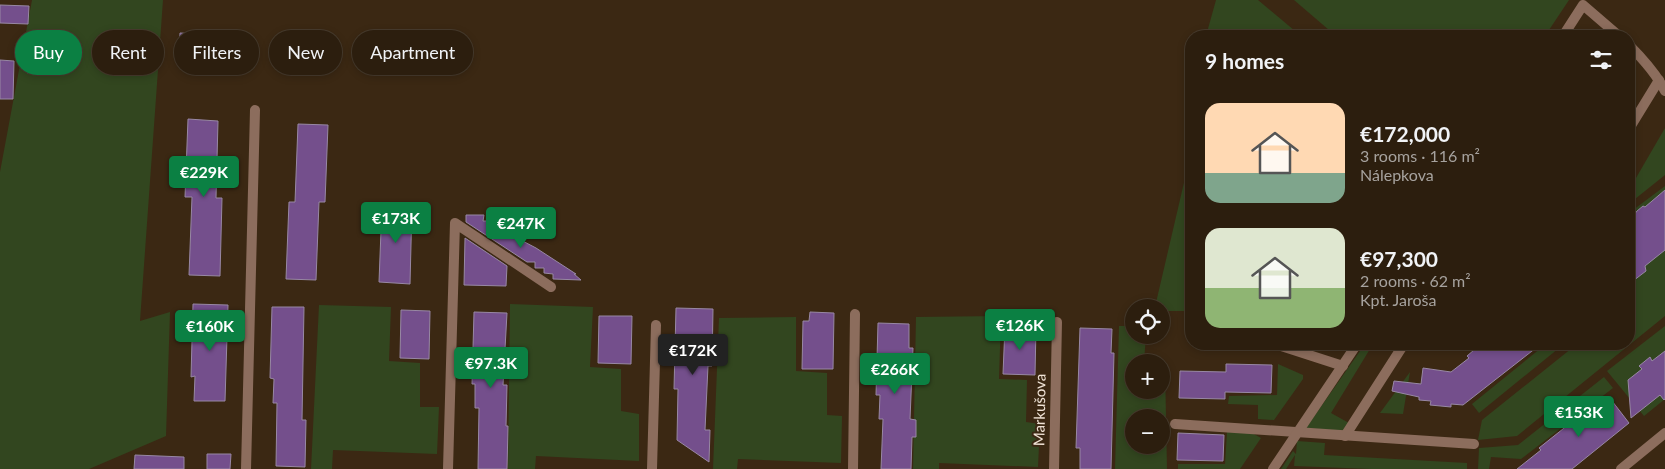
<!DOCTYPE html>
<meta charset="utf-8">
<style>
body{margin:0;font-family:Lato,sans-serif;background:#342717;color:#f1f3f6;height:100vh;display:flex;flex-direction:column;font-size:19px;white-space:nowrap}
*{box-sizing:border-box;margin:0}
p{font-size:16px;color:#a6a29e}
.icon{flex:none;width:28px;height:28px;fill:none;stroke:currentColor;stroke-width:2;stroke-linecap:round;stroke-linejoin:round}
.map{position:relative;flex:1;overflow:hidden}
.drawer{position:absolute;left:1185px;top:30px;width:450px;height:320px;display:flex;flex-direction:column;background:#2c1e0e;border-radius:20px;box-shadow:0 2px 8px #0003,0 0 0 1px #483c2e}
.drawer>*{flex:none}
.guide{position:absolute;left:15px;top:30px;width:475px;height:45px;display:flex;gap:10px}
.fabs{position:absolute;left:1125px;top:299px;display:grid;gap:10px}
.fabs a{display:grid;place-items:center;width:45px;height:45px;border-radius:50%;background:#2c1e0e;box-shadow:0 2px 8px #0003,0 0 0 1px #483c2e;font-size:25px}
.price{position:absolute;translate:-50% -42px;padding:0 11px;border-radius:5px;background:#0b8043;color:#fff;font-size:16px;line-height:32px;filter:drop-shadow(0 1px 2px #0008)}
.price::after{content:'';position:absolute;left:50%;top:30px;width:15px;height:11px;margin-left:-8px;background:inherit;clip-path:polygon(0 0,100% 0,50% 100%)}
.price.on{background:#222;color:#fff}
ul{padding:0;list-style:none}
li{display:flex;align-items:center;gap:15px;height:125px;padding:0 20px}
li span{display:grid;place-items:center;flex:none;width:140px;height:100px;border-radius:15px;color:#555}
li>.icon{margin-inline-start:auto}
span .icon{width:60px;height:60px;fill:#fffc;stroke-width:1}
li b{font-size:21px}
h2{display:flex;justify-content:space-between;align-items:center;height:60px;padding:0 20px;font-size:21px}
.chip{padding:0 18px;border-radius:22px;background:#2c1e0e;box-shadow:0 2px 8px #0003,0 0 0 1px #483c2e;font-size:18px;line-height:45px}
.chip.on{background:#0b8043;color:#fff}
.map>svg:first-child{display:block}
.green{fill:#32461f;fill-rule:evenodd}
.building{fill:#744f8c;stroke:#9888a4}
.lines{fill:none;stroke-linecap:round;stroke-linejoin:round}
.street{stroke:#8c6d5d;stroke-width:10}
.labels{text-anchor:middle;stroke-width:4;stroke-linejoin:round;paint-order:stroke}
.street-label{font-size:15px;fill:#f0e3d6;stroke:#3b2813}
</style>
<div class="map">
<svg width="1665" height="469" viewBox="0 0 1665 469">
<rect width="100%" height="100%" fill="#3b2813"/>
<g class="green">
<polygon points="32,0 163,0 140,321 170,312 166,436 89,469 0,469 0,172"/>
<polygon points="1216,0 1258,0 1301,36 1206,36"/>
<polygon points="1294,0 1569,0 1545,36 1336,36"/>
<polygon points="1665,128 1665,175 1635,199 1629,190"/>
<polygon points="1186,174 1191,178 1191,311 1161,311 1161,308 1155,307"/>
<polygon points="1665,186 1665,316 1517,436 1478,440 1482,420 1577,344 1629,344 1629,205 1633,210"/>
<polygon points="510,304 593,307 590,367 621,369 621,411 639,414 639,461 536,456 535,469 508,469"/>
<polygon points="319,305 391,307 389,361 420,363 420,407 439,407 437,454 333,450 332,469 311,469"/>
<polygon points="1001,316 999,379 1027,380 1026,422 1040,424 1038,467 939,463 939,469 913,469 916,317"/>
<polygon points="796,317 796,371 827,373 827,415 842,416 841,463 738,459 737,469 713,469 719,318"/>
<path d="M1119,326H1134V335H1146L1144,362H1134V390H1161V366H1165L1167,469H1115ZM1134,418H1161V445H1134Z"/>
<polygon points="1665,326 1665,399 1644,416 1607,371"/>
<polygon points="1365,344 1373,344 1331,413 1349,423 1345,431 1306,428"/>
<polygon points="1546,344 1564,344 1479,413 1472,404"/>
<polygon points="1278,364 1303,375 1303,379 1274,420 1258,419 1258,405 1228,404 1229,396 1277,395"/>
<polygon points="1410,372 1403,414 1380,413"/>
<polygon points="1604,377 1613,388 1521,459 1491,457 1489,469 1478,469 1479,448 1518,445"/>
<polygon points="1227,432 1252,433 1261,438 1240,469 1178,469 1178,464 1225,464"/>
<polygon points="1297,441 1325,443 1324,455 1467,463 1467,469 1371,469 1294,466 1295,455 1286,469 1281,469 1293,451 1296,454"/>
</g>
<g class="building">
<polygon points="0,5 29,6 28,24 0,23"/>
<polygon points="180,33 201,34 201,41 210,41 209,56 179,54"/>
<polygon points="29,38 49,39 47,74 27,73"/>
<polygon points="0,60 14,61 13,99 0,99"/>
<polygon points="188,119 218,121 216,198 222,198 220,276 189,275 192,197 185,197"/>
<polygon points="298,124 328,125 325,202 319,202 316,280 286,279 289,202 295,202"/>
<polygon points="1665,190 1665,250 1645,266 1646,271 1629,284 1629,221 1637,211 1643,206 1645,207"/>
<polygon points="382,205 412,206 410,284 379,282"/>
<polygon points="466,215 484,215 483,221 492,221 492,226 501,226 501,231 510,232 509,237 515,237 536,248 576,274 574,274 581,280 553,279 553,274 544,273 544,268 535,268 535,262 527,262 466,222"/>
<polygon points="465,238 507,266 506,286 464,285"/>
<polygon points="193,304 228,305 225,401 194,401 195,376 191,377"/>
<polygon points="272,307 304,307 302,420 306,420 305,467 276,466 277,403 273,403 274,379 270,378"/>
<polygon points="676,308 713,309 712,366 708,366 705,430 710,430 709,462 677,440 678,389 674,389"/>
<polygon points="401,310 430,311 429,359 400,358"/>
<polygon points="474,312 507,313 503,385 507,385 506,426 508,426 507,469 478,469 479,408 475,408 475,384 472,384"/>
<polygon points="810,312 834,313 833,369 802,369 803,321 809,321"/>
<polygon points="599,316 632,316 631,364 598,363"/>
<polygon points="878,323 909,324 909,348 913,348 910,419 916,420 916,437 912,437 911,469 881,469 883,419 879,419 880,395 876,395"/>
<polygon points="1005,326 1036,328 1035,375 1003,374"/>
<polygon points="1080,328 1112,329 1111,353 1114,353 1111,469 1080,469 1080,448 1076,448"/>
<polygon points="1481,344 1541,344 1463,405 1451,404 1451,407 1430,405 1431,401 1419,400 1419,397 1392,391 1394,381 1421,384 1423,368 1451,372 1469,358 1467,356"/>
<polygon points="1665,351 1665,399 1664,400 1660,395 1631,418 1628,380 1642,369 1639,366 1650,357 1652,361"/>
<polygon points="1226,364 1272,365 1271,393 1225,392 1225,399 1179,398 1180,371 1226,372"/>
<polygon points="1609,397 1629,423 1572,469 1517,469 1541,450 1539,448 1583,413 1599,400 1601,403"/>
<polygon points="1178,433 1224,435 1223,461 1177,460"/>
<polygon points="207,454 231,454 230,469 207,469"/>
<polygon points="135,455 184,457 184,469 134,469"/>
</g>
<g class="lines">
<g class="street">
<polyline points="1563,36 1583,5 1619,36"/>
<path d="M1629,45C1643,59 1656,73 1665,91"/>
<polyline points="1629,129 1659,80"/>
<polyline points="1275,344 1343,366"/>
<polyline points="1175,424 1474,444"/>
<polyline points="1345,436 1404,344"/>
<polyline points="246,469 255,110"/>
<polyline points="448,469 455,223 551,287"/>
<polyline points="652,469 656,325"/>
<polyline points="853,469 855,314"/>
<polyline points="1054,469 1057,322"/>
<polyline points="1273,469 1357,344"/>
<polyline points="1621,469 1665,433"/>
</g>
</g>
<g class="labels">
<g class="street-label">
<text transform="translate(1040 410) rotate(-89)" y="5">Markušova</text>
</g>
</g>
</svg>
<div class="fabs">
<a><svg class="icon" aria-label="locate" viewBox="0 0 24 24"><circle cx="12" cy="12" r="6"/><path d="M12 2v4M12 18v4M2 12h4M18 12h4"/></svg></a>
<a>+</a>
<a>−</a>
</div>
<b class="price" style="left:204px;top:198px">€229K</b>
<b class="price" style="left:396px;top:244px">€173K</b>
<b class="price" style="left:521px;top:249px">€247K</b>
<b class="price" style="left:1020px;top:351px">€126K</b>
<b class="price" style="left:210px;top:352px">€160K</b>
<b class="price on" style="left:693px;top:376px">€172K</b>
<b class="price" style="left:491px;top:389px">€97.3K</b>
<b class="price" style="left:895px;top:395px">€266K</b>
<b class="price" style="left:1579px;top:438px">€153K</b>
<div class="guide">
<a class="chip on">Buy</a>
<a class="chip">Rent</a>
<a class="chip">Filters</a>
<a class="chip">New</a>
<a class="chip">Apartment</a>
</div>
<section class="drawer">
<h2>9 homes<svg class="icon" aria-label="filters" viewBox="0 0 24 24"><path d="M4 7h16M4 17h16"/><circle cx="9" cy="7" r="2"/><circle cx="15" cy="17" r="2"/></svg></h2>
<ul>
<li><span style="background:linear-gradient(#ffd9b3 70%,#7fa58c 0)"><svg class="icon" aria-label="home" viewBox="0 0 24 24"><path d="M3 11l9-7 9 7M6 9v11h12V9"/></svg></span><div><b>€172,000</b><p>3 rooms · 116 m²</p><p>Nálepkova</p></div></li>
<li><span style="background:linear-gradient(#dfe7d0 60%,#8fb573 0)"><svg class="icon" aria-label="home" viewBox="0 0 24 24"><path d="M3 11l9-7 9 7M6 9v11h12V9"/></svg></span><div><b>€97,300</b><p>2 rooms · 62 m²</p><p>Kpt. Jaroša</p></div></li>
</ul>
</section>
</div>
